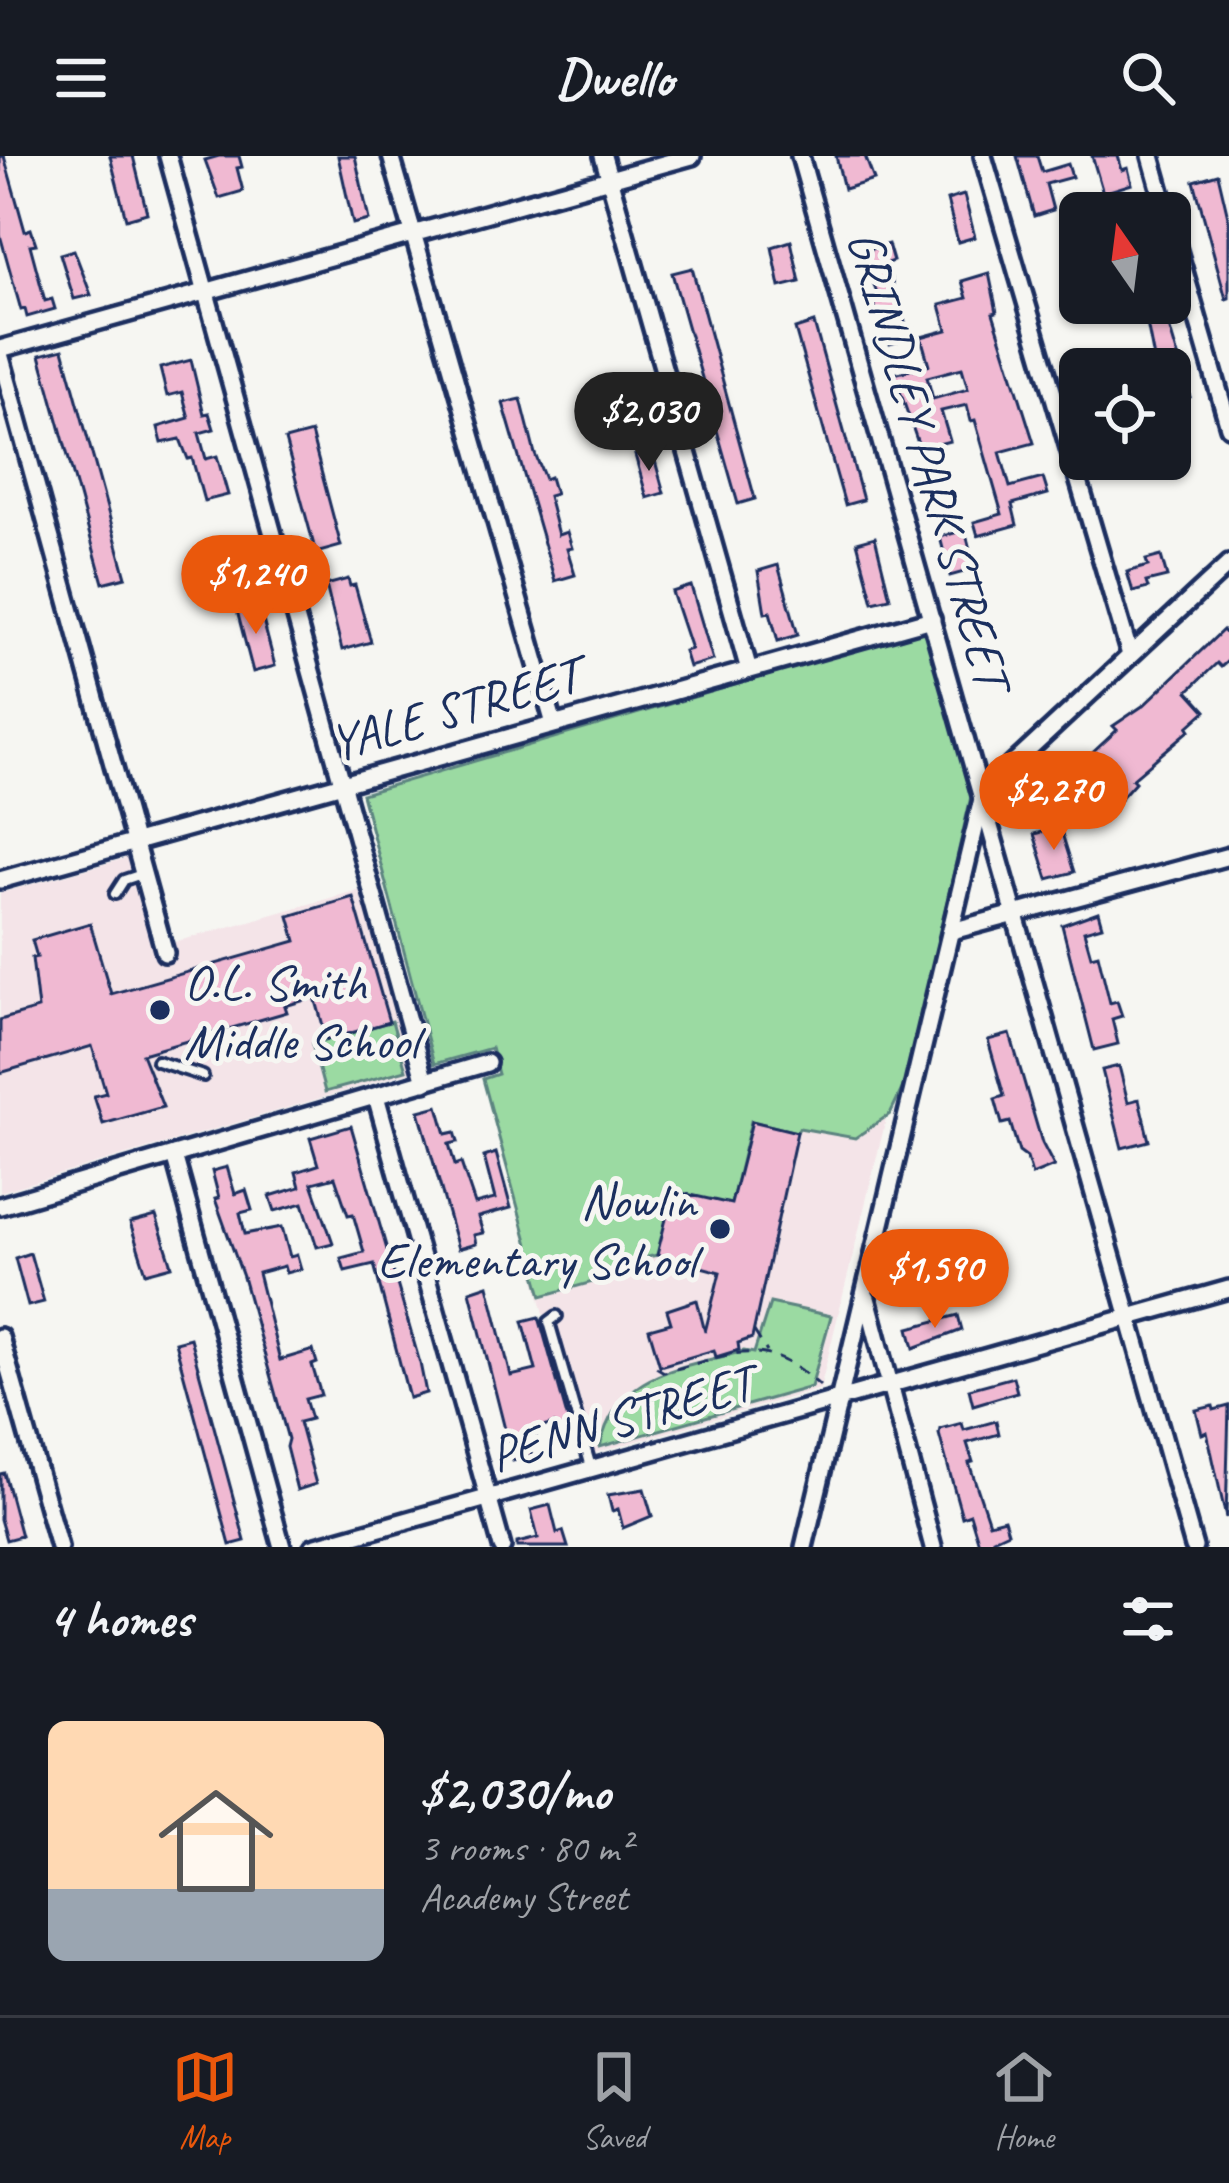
<!DOCTYPE html>
<meta charset="utf-8">
<style>
body{margin:0;font-family:Caveat,sans-serif;background:#20242c;color:#f1f3f6;height:100vh;display:flex;flex-direction:column;font-size:45px;white-space:nowrap}
*{box-sizing:border-box;margin:0}
p{font-size:39px;color:#9ea1a6}
.icon{flex:none;width:66px;height:66px;fill:none;stroke:currentColor;stroke-width:2;stroke-linecap:round;stroke-linejoin:round}
.map{position:relative;height:1391px;overflow:hidden}
.details{display:flex;flex-direction:column;background:#171b24;flex:1}
.details>*{flex:none}
.needle{width:78px;rotate:346deg}
.controls{position:absolute;left:1059px;top:36px;display:grid;gap:24px}
.controls a{display:grid;place-items:center;width:132px;height:132px;border-radius:18px;background:#171b24;box-shadow:0 3px 9px #0004;font-size:60px}
.price{position:absolute;translate:-50% -102px;padding:0 27px;border-radius:42px;background:#ea580c;color:#fff;font-size:39px;line-height:78px;filter:drop-shadow(0 3px 6px #0008)}
.price::after{content:'';position:absolute;left:50%;top:72px;width:36px;height:27px;margin-left:-18px;background:inherit;clip-path:polygon(0 0,100% 0,50% 100%)}
.price.selected{background:#222;color:#fff}
ul{padding:0;list-style:none}
li{display:flex;align-items:center;gap:36px;height:300px;padding:0 48px}
li span{display:grid;place-items:center;flex:none;width:336px;height:240px;border-radius:18px;color:#555}
li>.icon{margin-inline-start:auto}
span .icon{width:144px;height:144px;fill:#fffc;stroke-width:1}
li b{font-size:51px}
h2{display:flex;justify-content:space-between;align-items:center;height:144px;padding:0 48px;font-size:51px}
header{display:flex;justify-content:space-between;align-items:center;height:156px;padding:0 48px;background:#171b24;font-size:54px;font-weight:600}
.tabs{display:flex;justify-content:space-around;align-items:center;height:168px;border-top:3px solid #363941;background:#171b24;font-size:33px;color:#9ea1a6}
.tabs a{display:grid;justify-items:center;gap:6px}
.tabs .selected{color:#ea580c}
.map>svg:first-child{display:block}
.built{fill:#f4e4e8}
.green{fill:#9bdaa2;stroke:#5b8480;stroke-width:3}
.building{fill:#f0b9d2;stroke:#1b2f5e;stroke-width:3;fill-rule:evenodd}
.lines{fill:none;stroke-linecap:round;stroke-linejoin:round}
.service-casing{stroke:#1b2f5e;stroke-width:16}
.minor-casing{stroke:#1b2f5e;stroke-width:24}
.path{stroke:#1b2f5e;stroke-width:3;stroke-dasharray:12 9;stroke-linecap:butt}
.service{stroke:#f6f6f2;stroke-width:8}
.minor{stroke:#f6f6f2;stroke-width:15}
.poi-dot{fill:#1b2f5e;stroke:#f6f6f2;stroke-width:4.5}
.labels{text-anchor:middle;stroke-width:10;stroke-linejoin:round;paint-order:stroke}
.street-label{font-size:51px;fill:#1b2f5e;stroke:#f6f6f2}
.poi-label{font-size:51px;fill:#1b2f5e;stroke:#f6f6f2;text-anchor:start}
</style>
<header><svg class="icon" aria-label="menu" viewBox="0 0 24 24"><path d="M4 6h16M4 12h16M4 18h16"/></svg>Dwello<svg class="icon" aria-label="search" viewBox="0 0 24 24"><circle cx="10" cy="10" r="6"/><path d="M15 15l6 6"/></svg></header>
<div class="map">
<svg width="1229" height="1391" viewBox="0 0 1229 1391">
<rect width="100%" height="100%" fill="#f6f6f2"/>
<filter id="ink" filterUnits="userSpaceOnUse"><feTurbulence type="fractalNoise" baseFrequency=".00833" numOctaves="2"/><feDisplacementMap in="SourceGraphic" scale="24" xChannelSelector="R" yChannelSelector="G"/><feConvolveMatrix kernelMatrix="1 2 1 2 8 2 1 2 1" color-interpolation-filters="sRGB"/></filter>
<g filter="url(#ink)">
<g class="built">
<polygon points="130,701 154,792 362,733 413,915 0,1036 0,737"/>
<polygon points="692,906 889,951 820,1233 581,1301 493,960"/>
</g>
<g class="green">
<polygon points="916,476 923,476 926,481 972,636 906,925 890,958 855,982 799,972 797,976 751,965 731,1048 657,1099 643,1102 633,1115 542,1140 483,923 498,918 491,892 434,908 362,638"/>
<polygon points="392,865 406,914 325,936 312,888"/>
<path d="M770,1147L831,1160L811,1231L600,1291C616,1215 682,1212 744,1195L754,1197Z"/>
</g>
<g class="building">
<polygon points="0,0 4,0 25,75 31,73 36,88 30,89 45,145 52,143 55,153 27,161 25,153 21,154 0,79"/>
<polygon points="110,0 133,0 147,57 126,63"/>
<polygon points="219,0 239,0 242,11 237,12 243,35 219,42 205,4"/>
<polygon points="338,0 355,0 369,64 353,68"/>
<polygon points="836,0 865,0 874,24 844,33"/>
<polygon points="1017,0 1037,0 1042,16 1068,8 1072,21 1046,28 1053,54 1034,60"/>
<polygon points="1092,0 1118,0 1122,14 1128,12 1132,28 1103,37"/>
<polygon points="1218,18 1229,65 1229,142 1226,143 1194,25"/>
<polygon points="964,39 975,81 958,86 947,44"/>
<polygon points="791,85 800,126 780,131 772,91"/>
<polygon points="888,88 893,105 887,107 896,140 900,139 908,183 890,188 883,159 878,161 874,147 879,145 869,112 865,113 860,96"/>
<polygon points="74,94 91,139 74,143 60,98"/>
<polygon points="692,112 755,343 738,348 672,117"/>
<path d="M989,117L997,156L993,157L1034,287L1000,296L1010,331L1043,322L1048,338L1012,348L1017,369L978,380L974,366L1002,358L975,264L971,265L967,249L941,255L950,285L920,293L894,218L929,209L921,181L947,174L940,149L967,142L962,125ZM962,212L968,233L933,243L927,221Z"/>
<polygon points="1143,147 1162,147 1190,241 1170,246 1170,213 1156,213"/>
<polygon points="814,167 863,344 845,349 795,173"/>
<polygon points="63,193 126,421 103,427 40,199"/>
<polygon points="191,204 204,258 209,257 214,273 199,277 206,303 217,300 228,339 204,345 192,302 188,303 180,283 162,287 158,271 189,262 182,236 167,240 160,212"/>
<polygon points="521,243 535,298 545,323 550,321 555,338 548,340 558,379 567,376 572,392 567,393 575,419 555,425 503,247"/>
<polygon points="311,277 341,390 316,397 285,284"/>
<polygon points="652,294 664,337 647,342 635,299"/>
<polygon points="965,374 975,413 950,420 940,381"/>
<polygon points="875,381 890,442 873,446 857,386"/>
<polygon points="1161,400 1167,421 1146,426 1148,432 1133,436 1127,416 1148,410 1146,404"/>
<polygon points="778,409 798,479 778,485 770,456 765,457 758,415"/>
<polygon points="348,423 350,430 355,429 371,486 342,494 326,429"/>
<polygon points="691,430 713,504 689,511 684,495 691,493 672,436"/>
<polygon points="258,445 275,510 253,516 236,451"/>
<polygon points="1223,474 1229,481 1229,504 1221,511 1217,507 1188,535 1206,555 1188,571 1190,574 1132,623 1135,626 1110,654 1087,629 1071,644 1058,629 1117,574 1113,570 1144,549"/>
<polygon points="1060,671 1074,716 1048,723 1034,678"/>
<polygon points="353,741 389,866 327,884 315,841 285,850 287,856 142,898 163,951 103,968 94,940 106,937 92,890 0,917 0,864 38,853 32,802 37,801 32,784 90,767 111,838 296,785 289,760"/>
<polygon points="1098,756 1102,770 1084,775 1091,800 1098,798 1110,847 1117,845 1122,860 1112,863 1118,888 1094,894 1062,769"/>
<polygon points="1010,878 1042,987 1054,1010 1032,1019 1027,1002 1019,996 1010,966 1002,968 995,943 1004,940 988,884"/>
<polygon points="1119,910 1128,946 1139,943 1149,985 1122,992 1102,914"/>
<polygon points="438,950 446,978 455,976 458,986 449,988 455,1009 461,1007 475,1048 495,1043 484,1001 496,997 511,1052 478,1061 483,1077 474,1079 476,1088 458,1093 419,955"/>
<polygon points="752,965 797,976 752,1182 738,1187 739,1194 716,1201 714,1194 660,1210 649,1173 671,1167 667,1154 697,1144 705,1176 720,1116 657,1099 673,1035 731,1048"/>
<polygon points="351,970 420,1207 426,1237 409,1242 374,1108 345,1115 341,1102 364,1096 353,1058 348,1059 335,1021 312,1027 333,1087 317,1091 303,1047 275,1055 270,1040 300,1031 296,1016 318,1009 310,982"/>
<polygon points="227,1011 235,1038 246,1034 252,1054 240,1057 245,1078 282,1071 290,1101 297,1099 301,1113 286,1117 284,1110 258,1117 280,1204 313,1194 317,1207 312,1209 321,1239 305,1243 311,1263 299,1266 316,1328 297,1334 286,1291 288,1283 243,1121 215,1043 219,1042 212,1015"/>
<polygon points="156,1060 172,1110 146,1117 130,1067"/>
<polygon points="30,1097 44,1146 28,1150 15,1102"/>
<polygon points="488,1129 511,1220 536,1214 523,1165 539,1161 575,1289 561,1292 554,1268 534,1273 538,1289 529,1292 532,1300 513,1305 470,1135"/>
<polygon points="958,1159 962,1174 914,1192 909,1172"/>
<polygon points="190,1182 245,1385 230,1389 175,1186"/>
<polygon points="1013,1221 1017,1236 973,1249 969,1233"/>
<polygon points="1213,1250 1214,1254 1229,1250 1226,1362 1207,1276 1202,1278 1196,1254"/>
<polygon points="996,1265 999,1278 967,1287 973,1306 969,1307 989,1367 1004,1363 1008,1376 993,1383 995,1391 980,1391 970,1358 962,1361 939,1278 940,1273 962,1267 964,1274"/>
<polygon points="4,1317 21,1380 6,1384 0,1363 0,1318"/>
<polygon points="644,1333 652,1360 623,1372 618,1353 612,1355 608,1339"/>
<polygon points="550,1349 557,1377 563,1375 568,1391 517,1391 517,1387 538,1382 531,1354"/>
</g>
<g class="lines">
<g class="service-casing">
<g id="service">
<polyline points="115,738 124,724 142,718"/>
<polyline points="157,905 203,920"/>
<polyline points="557,1160 549,1166 591,1311"/>
</g>
</g>
<g class="minor-casing">
<g id="minor">
<polyline points="168,0 425,926"/>
<polyline points="391,0 554,568"/>
<polyline points="603,0 749,514"/>
<polyline points="800,0 1194,1391"/>
<polyline points="983,0 1130,499"/>
<polyline points="1151,0 1167,57"/>
<polyline points="1170,67 1229,271"/>
<polyline points="0,193 692,0"/>
<polyline points="0,198 165,797"/>
<polyline points="0,724 932,463"/>
<polyline points="952,775 1229,700"/>
<polyline points="376,940 502,1391"/>
<polyline points="174,999 282,1391"/>
<polyline points="0,1050 487,907"/>
<polyline points="867,1142 933,1391"/>
<polyline points="0,1181 59,1391"/>
<polyline points="313,1391 1229,1133"/>
<polyline points="804,1391 982,643 1008,613 1229,408"/>
</g>
</g>
<g class="path">
<polyline points="754,1175 767,1196"/>
<path d="M656,1211L664,1216C731,1200 761,1176 820,1230"/>
</g>
<use href="#service" class="service"/>
<use href="#minor" class="minor"/>
</g>
</g>
<g class="poi-dot">
<circle cx="160" cy="854" r="12"/>
<circle cx="720" cy="1073" r="12"/>
</g>
<g class="labels">
<g class="street-label">
<text transform="translate(930 303) rotate(74)" y="18">GRINDLEY PARK STREET</text>
<text transform="translate(454 552) rotate(-16)" y="18">YALE STREET</text>
<text transform="translate(621 1261) rotate(-16)" y="18">PENN STREET</text>
</g>
<g class="poi-label">
<text x="184" y="843">O.L. Smith<tspan x="184" dy="59">Middle School</tspan></text>
<text x="696" y="1062" text-anchor="end">Nowlin<tspan x="696" dy="59">Elementary School</tspan></text>
</g>
</g>
</svg>
<div class="controls">
<a><svg class="needle" viewBox="-14 -14 28 28"><path d="M0-13l5 13h-10z" fill="#e53935"/><path d="M0 13l5-13h-10z" fill="#9ea1a6"/></svg></a>
<a><svg class="icon" aria-label="locate" viewBox="0 0 24 24"><circle cx="12" cy="12" r="6"/><path d="M12 2v4M12 18v4M2 12h4M18 12h4"/></svg></a>
</div>
<b class="price selected" style="left:649px;top:318px">$2,030</b>
<b class="price" style="left:256px;top:481px">$1,240</b>
<b class="price" style="left:1054px;top:697px">$2,270</b>
<b class="price" style="left:935px;top:1175px">$1,590</b>
</div>
<section class="details">
<h2>4 homes<svg class="icon" aria-label="filters" viewBox="0 0 24 24"><path d="M4 7h16M4 17h16"/><circle cx="9" cy="7" r="2"/><circle cx="15" cy="17" r="2"/></svg></h2>
<ul>
<li><span style="background:linear-gradient(#ffd9b3 70%,#9aa5b1 0)"><svg class="icon" aria-label="home" viewBox="0 0 24 24"><path d="M3 11l9-7 9 7M6 9v11h12V9"/></svg></span><div><b>$2,030/mo</b><p>3 rooms · 80 m²</p><p>Academy Street</p></div></li>
</ul>
</section>
<nav class="tabs">
<a class="selected"><svg class="icon" aria-label="map" viewBox="0 0 24 24"><path d="M3 6l6-2 6 2 6-2v14l-6 2-6-2-6 2zM9 4v14M15 6v14"/></svg>Map</a>
<a><svg class="icon" aria-label="saved" viewBox="0 0 24 24"><path d="M7 4h10v16l-5-4-5 4z"/></svg>Saved</a>
<a><svg class="icon" aria-label="home" viewBox="0 0 24 24"><path d="M3 11l9-7 9 7M6 9v11h12V9"/></svg>Home</a>
</nav>
